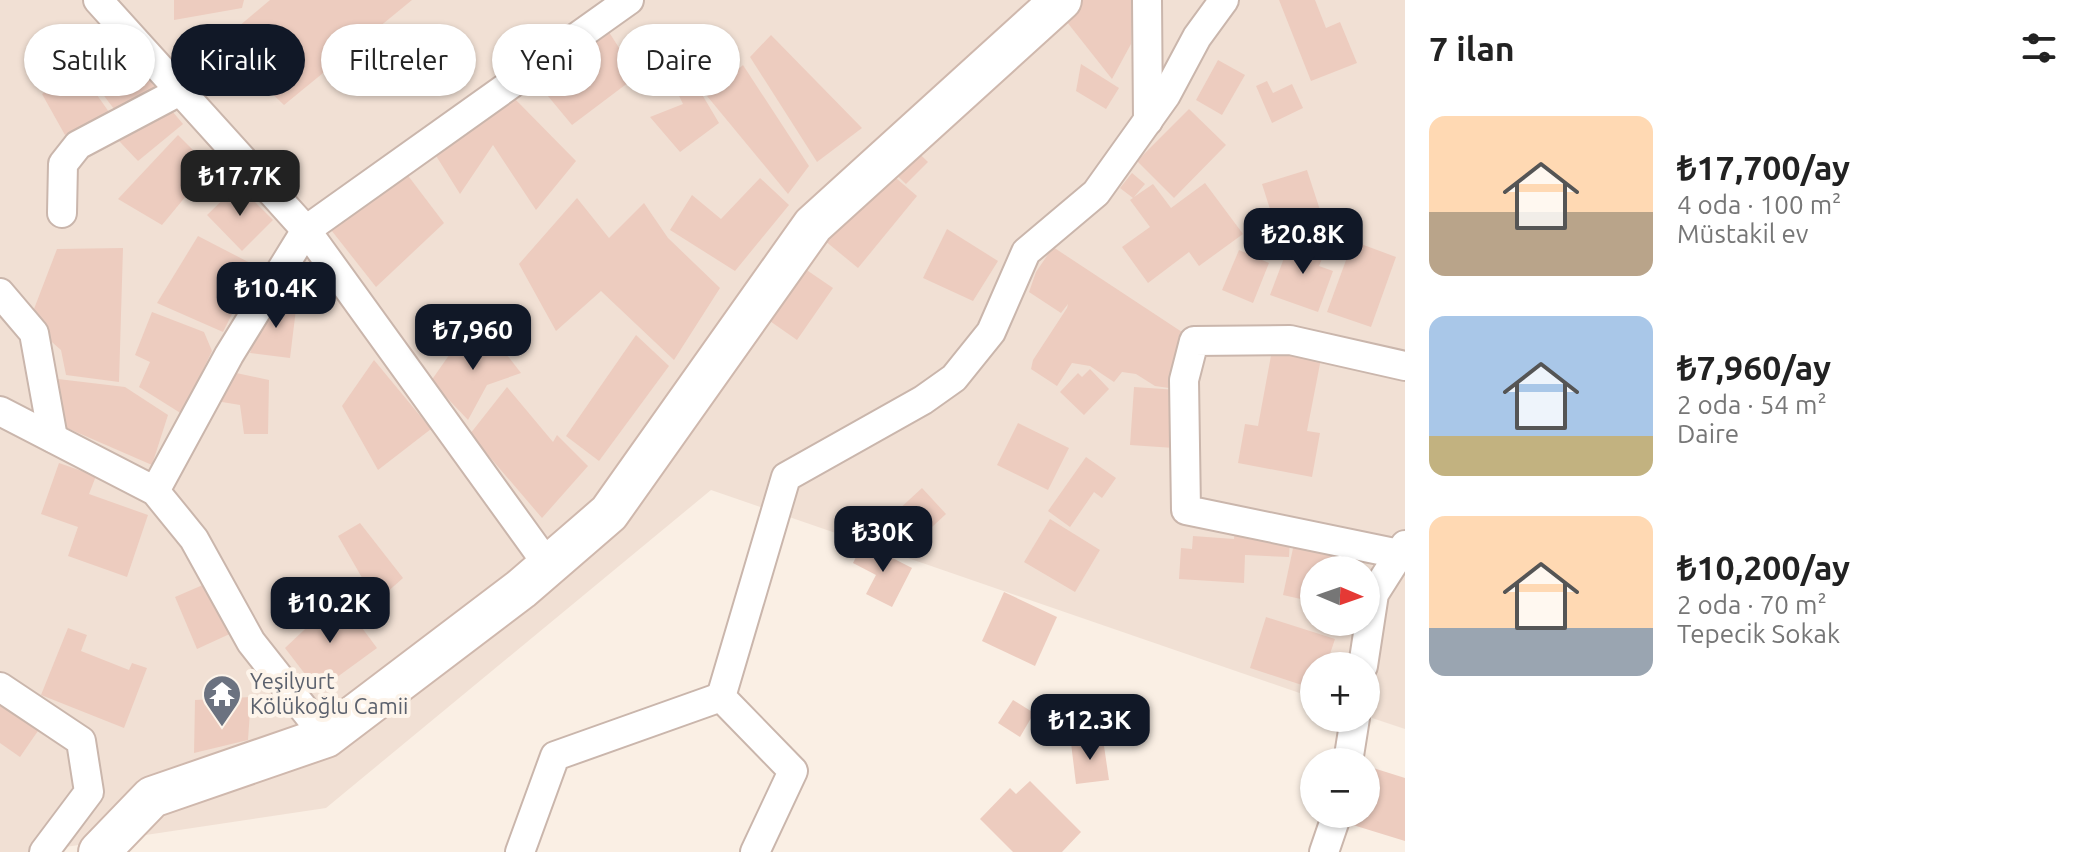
<!DOCTYPE html>
<html lang="tr">
<meta charset="utf-8">
<style>
body{margin:0;font-family:Ubuntu,sans-serif;background:#f2f2f2;color:#222;height:100vh;display:flex;flex-direction:column;font-size:30px;white-space:nowrap}
*{box-sizing:border-box;margin:0}
p{font-size:26px;color:#767676}
.icon{flex:none;width:44px;height:44px;fill:none;stroke:currentColor;stroke-width:2;stroke-linecap:round;stroke-linejoin:round}
.map{position:relative;flex:1;overflow:hidden}
.panel{display:flex;flex-direction:column;background:#fff;width:680px}
.panel>*{flex:none}
.hud{position:absolute;left:24px;top:24px;width:760px;height:72px;display:flex;gap:16px}
.needle{width:52px;rotate:92deg}
.controls{position:absolute;left:1300px;top:556px;display:grid;gap:16px}
.controls a{display:grid;place-items:center;width:80px;height:80px;border-radius:50%;background:#fff;box-shadow:0 2px 6px #0004;font-size:40px}
.price{position:absolute;translate:-50% -68px;padding:0 18px;border-radius:16px;background:#111827;color:#fff;font-size:26px;line-height:52px;filter:drop-shadow(0 2px 4px #0008)}
.price::after{content:'';position:absolute;left:50%;top:48px;width:24px;height:18px;margin-left:-12px;background:inherit;clip-path:polygon(0 0,100% 0,50% 100%)}
.price.current{background:#222;color:#fff}
ul{padding:0;list-style:none}
li{display:flex;align-items:center;gap:24px;height:200px;padding:0 24px}
li span{display:grid;place-items:center;flex:none;width:224px;height:160px;border-radius:16px;color:#555}
li>.icon{margin-inline-start:auto}
span .icon{width:96px;height:96px;fill:#fffc;stroke-width:1}
li b{font-size:34px}
h2{display:flex;justify-content:space-between;align-items:center;height:96px;padding:0 24px;font-size:34px}
.chip{padding:0 28px;border-radius:36px;background:#fff;box-shadow:0 2px 6px #0004;font-size:28px;line-height:72px}
.chip.current{background:#111827;color:#fff}
main{display:flex;flex:1;min-height:0}
.map>svg:first-child{display:block}
.residential{fill:#f1e0d4;fill-rule:evenodd}
.building{fill:#edccbf}
.lines{fill:none;stroke-linecap:round;stroke-linejoin:round}
.minor-casing{stroke:#cab6ac;stroke-width:32}
.secondary-casing{stroke:#cfb8ad;stroke-width:44}
.minor{stroke:#fff;stroke-width:28}
.secondary{stroke:#fff;stroke-width:40}
.labels{text-anchor:middle;stroke-width:8;stroke-linejoin:round;paint-order:stroke}
.worship-label{font-size:22px;fill:#5b616d;stroke:#fdf4ea;text-anchor:start}
</style>
<main>
<div class="map">
<svg width="1405" height="852" viewBox="0 0 1405 852">
<rect width="100%" height="100%" fill="#faefe4"/>
<path class="residential" d="M0,0H1405V729L1366,716V666H1314V698L711,490L326,808L32,852H0ZM1314,570H1366V622H1314Z"/>
<g class="building">
<polygon points="174,0 244,0 242,8 174,20"/>
<polygon points="270,0 412,0 284,105 219,43"/>
<polygon points="1082,0 1133,0 1131,44 1112,79 1063,17"/>
<polygon points="1279,0 1315,0 1326,28 1340,22 1357,63 1311,81"/>
<polygon points="607,29 637,76 572,125 533,78"/>
<polygon points="771,35 862,128 817,162 750,57"/>
<polygon points="122,44 155,87 114,109 83,68"/>
<polygon points="1218,60 1245,75 1222,115 1196,100"/>
<polygon points="1081,64 1119,88 1106,109 1076,91"/>
<polygon points="743,65 809,166 788,194 707,96"/>
<polygon points="685,66 719,123 680,152 650,117 683,104 666,69"/>
<polygon points="80,71 109,112 65,135 42,94"/>
<polygon points="1267,81 1273,93 1292,84 1303,108 1272,123 1256,86"/>
<polygon points="156,92 183,124 138,161 103,124"/>
<polygon points="515,99 576,161 536,210 493,145 460,194 433,151"/>
<polygon points="1189,109 1226,145 1174,198 1137,161"/>
<polygon points="178,135 210,167 162,225 118,199"/>
<polygon points="905,140 928,162 906,184 884,163"/>
<polygon points="883,167 917,196 858,268 824,240"/>
<polygon points="403,169 444,223 376,287 328,226"/>
<polygon points="1307,170 1320,210 1275,225 1262,184"/>
<polygon points="1132,173 1145,184 1134,197 1153,184 1171,208 1205,183 1243,234 1199,266 1189,252 1148,283 1122,247 1150,227 1130,200 1133,198 1120,188"/>
<polygon points="760,178 789,205 735,271 670,230 692,195 721,219"/>
<polygon points="238,185 273,220 242,251 207,215"/>
<polygon points="577,198 609,238 644,203 668,238 720,288 674,360 601,291 556,331 519,264"/>
<polygon points="947,229 998,261 973,301 923,278"/>
<polygon points="198,236 256,266 223,332 157,303"/>
<polygon points="1292,237 1326,249 1319,266 1333,271 1318,312 1270,295"/>
<polygon points="1353,241 1396,257 1371,327 1327,312"/>
<polygon points="1053,247 1185,334 1176,389 1155,386 1136,374 1122,372 1114,382 1090,366 1072,363 1057,386 1031,369 1033,360 1067,308 1068,304 1061,313 1029,292 1036,272"/>
<polygon points="123,248 119,382 66,375 61,350 29,322 57,249"/>
<polygon points="1239,250 1269,263 1253,303 1222,290"/>
<polygon points="792,260 833,288 797,340 757,312"/>
<polygon points="297,301 290,358 250,353 266,303"/>
<polygon points="152,312 204,332 212,351 182,414 139,387 150,362 135,355"/>
<polygon points="489,332 521,373 487,385 468,420 431,381 454,348"/>
<polygon points="1275,334 1324,343 1307,431 1320,433 1312,477 1238,463 1245,424 1258,426"/>
<polygon points="636,335 669,366 599,461 566,436"/>
<polygon points="374,360 431,429 378,470 342,406"/>
<polygon points="1090,369 1109,389 1084,415 1060,392 1078,373 1082,377"/>
<polygon points="227,371 269,380 268,434 244,434 240,405 216,401"/>
<polygon points="58,379 125,387 168,415 152,465 60,425"/>
<polygon points="507,387 553,442 557,435 588,466 542,518 470,434"/>
<polygon points="1134,387 1178,390 1174,448 1130,445"/>
<polygon points="1018,423 1069,448 1048,490 997,465"/>
<polygon points="1086,457 1116,478 1102,498 1094,492 1070,527 1048,511"/>
<polygon points="59,463 96,476 89,494 148,515 127,577 68,556 78,527 41,514"/>
<polygon points="922,488 946,514 919,539 896,512"/>
<polygon points="1236,515 1291,519 1289,557 1245,555 1244,583 1179,579 1181,548 1192,549 1193,536 1234,539"/>
<polygon points="1050,519 1100,550 1075,592 1024,562"/>
<polygon points="360,523 403,578 376,602 338,536"/>
<polygon points="1298,525 1343,534 1336,570 1314,570 1314,602 1283,595"/>
<polygon points="863,543 912,568 892,607 866,594 876,575 853,563"/>
<polygon points="212,581 234,632 197,649 175,597"/>
<polygon points="1004,592 1057,617 1035,666 982,641"/>
<polygon points="339,597 377,648 318,691 285,648"/>
<polygon points="1266,617 1335,639 1326,666 1314,666 1314,689 1250,668"/>
<polygon points="68,628 87,635 81,651 129,670 132,663 147,668 124,728 41,695"/>
<polygon points="0,686 51,712 20,757 0,743"/>
<polygon points="251,697 248,740 194,753 195,700"/>
<polygon points="1013,700 1034,713 1020,737 998,723"/>
<polygon points="1103,739 1109,780 1076,784 1071,743"/>
<polygon points="1370,767 1405,778 1405,841 1353,825 1356,814 1366,814 1366,782"/>
<polygon points="1030,781 1081,832 1062,852 1013,852 980,819 1010,788 1016,794"/>
</g>
<g class="lines">
<g class="minor-casing">
<g id="minor">
<polyline points="98,0 306,230 548,565"/>
<polyline points="1147,0 1148,121"/>
<polyline points="62,213 63,164 78,145 180,91"/>
<polyline points="0,293 34,333 53,438"/>
<polyline points="0,411 155,491 194,539 251,642 326,737"/>
<polyline points="155,491 229,355 306,230 629,0"/>
<polyline points="1399,554 1186,510 1184,380 1194,341 1290,340 1405,366"/>
<polyline points="1363,666 1374,594 1405,545"/>
<polyline points="0,687 81,741 89,792 44,852"/>
<polyline points="1348,762 1355,718"/>
<polyline points="520,852 555,756 721,697"/>
<polyline points="755,852 793,771 721,697 786,477 923,400 954,378 991,332 1026,252 1096,193 1166,95 1197,37 1224,0"/>
<polyline points="1324,852 1337,814"/>
</g>
</g>
<g class="secondary-casing">
<polyline id="secondary" points="99,852 152,797 326,737 521,589 609,513 813,225 1061,0"/>
</g>
<use href="#minor" class="minor"/>
<use href="#secondary" class="secondary"/>
</g>
<defs>
<g id="temple-pin" transform="scale(2)"><path d="M0 17L-7.5 6A9.5 9.5 0 1 1 7.5 6Z" fill="#6b7280" stroke="#fdf4ea"/><path d="M0-6L5-2H3V0L6.5 2.5H4V6H1.5V3h-3V6H-4V2.5H-6.5L-3 0V-2H-5Z" fill="#fff"/></g>
</defs>
<g fill-rule="evenodd">
<use href="#temple-pin" x="222" y="694"/>
</g>
<g class="labels">
<g class="worship-label">
<text x="250" y="689">Yeşilyurt<tspan x="250" dy="25">Kölükoğlu Camii</tspan></text>
</g>
</g>
</svg>
<div class="controls">
<a><svg class="needle" viewBox="-14 -14 28 28"><path d="M0-13l5 13h-10z" fill="#e53935"/><path d="M0 13l5-13h-10z" fill="#767676"/></svg></a>
<a>+</a>
<a>−</a>
</div>
<b class="price current" style="left:240px;top:218px">₺17.7K</b>
<b class="price" style="left:1303px;top:276px">₺20.8K</b>
<b class="price" style="left:276px;top:330px">₺10.4K</b>
<b class="price" style="left:473px;top:372px">₺7,960</b>
<b class="price" style="left:883px;top:574px">₺30K</b>
<b class="price" style="left:330px;top:645px">₺10.2K</b>
<b class="price" style="left:1090px;top:762px">₺12.3K</b>
<div class="hud">
<a class="chip">Satılık</a>
<a class="chip current">Kiralık</a>
<a class="chip">Filtreler</a>
<a class="chip">Yeni</a>
<a class="chip">Daire</a>
</div>
</div>
<section class="panel">
<h2>7 ilan<svg class="icon" aria-label="filters" viewBox="0 0 24 24"><path d="M4 7h16M4 17h16"/><circle cx="9" cy="7" r="2"/><circle cx="15" cy="17" r="2"/></svg></h2>
<ul>
<li><span style="background:linear-gradient(#ffd9b3 60%,#b9a48a 0)"><svg class="icon" aria-label="home" viewBox="0 0 24 24"><path d="M3 11l9-7 9 7M6 9v11h12V9"/></svg></span><div><b>₺17,700/ay</b><p>4 oda · 100 m²</p><p>Müstakil ev</p></div></li>
<li><span style="background:linear-gradient(#a9c7e8 75%,#c2b280 0)"><svg class="icon" aria-label="home" viewBox="0 0 24 24"><path d="M3 11l9-7 9 7M6 9v11h12V9"/></svg></span><div><b>₺7,960/ay</b><p>2 oda · 54 m²</p><p>Daire</p></div></li>
<li><span style="background:linear-gradient(#ffd9b3 70%,#9aa5b1 0)"><svg class="icon" aria-label="home" viewBox="0 0 24 24"><path d="M3 11l9-7 9 7M6 9v11h12V9"/></svg></span><div><b>₺10,200/ay</b><p>2 oda · 70 m²</p><p>Tepecik Sokak</p></div></li>
</ul>
</section>
</main>
